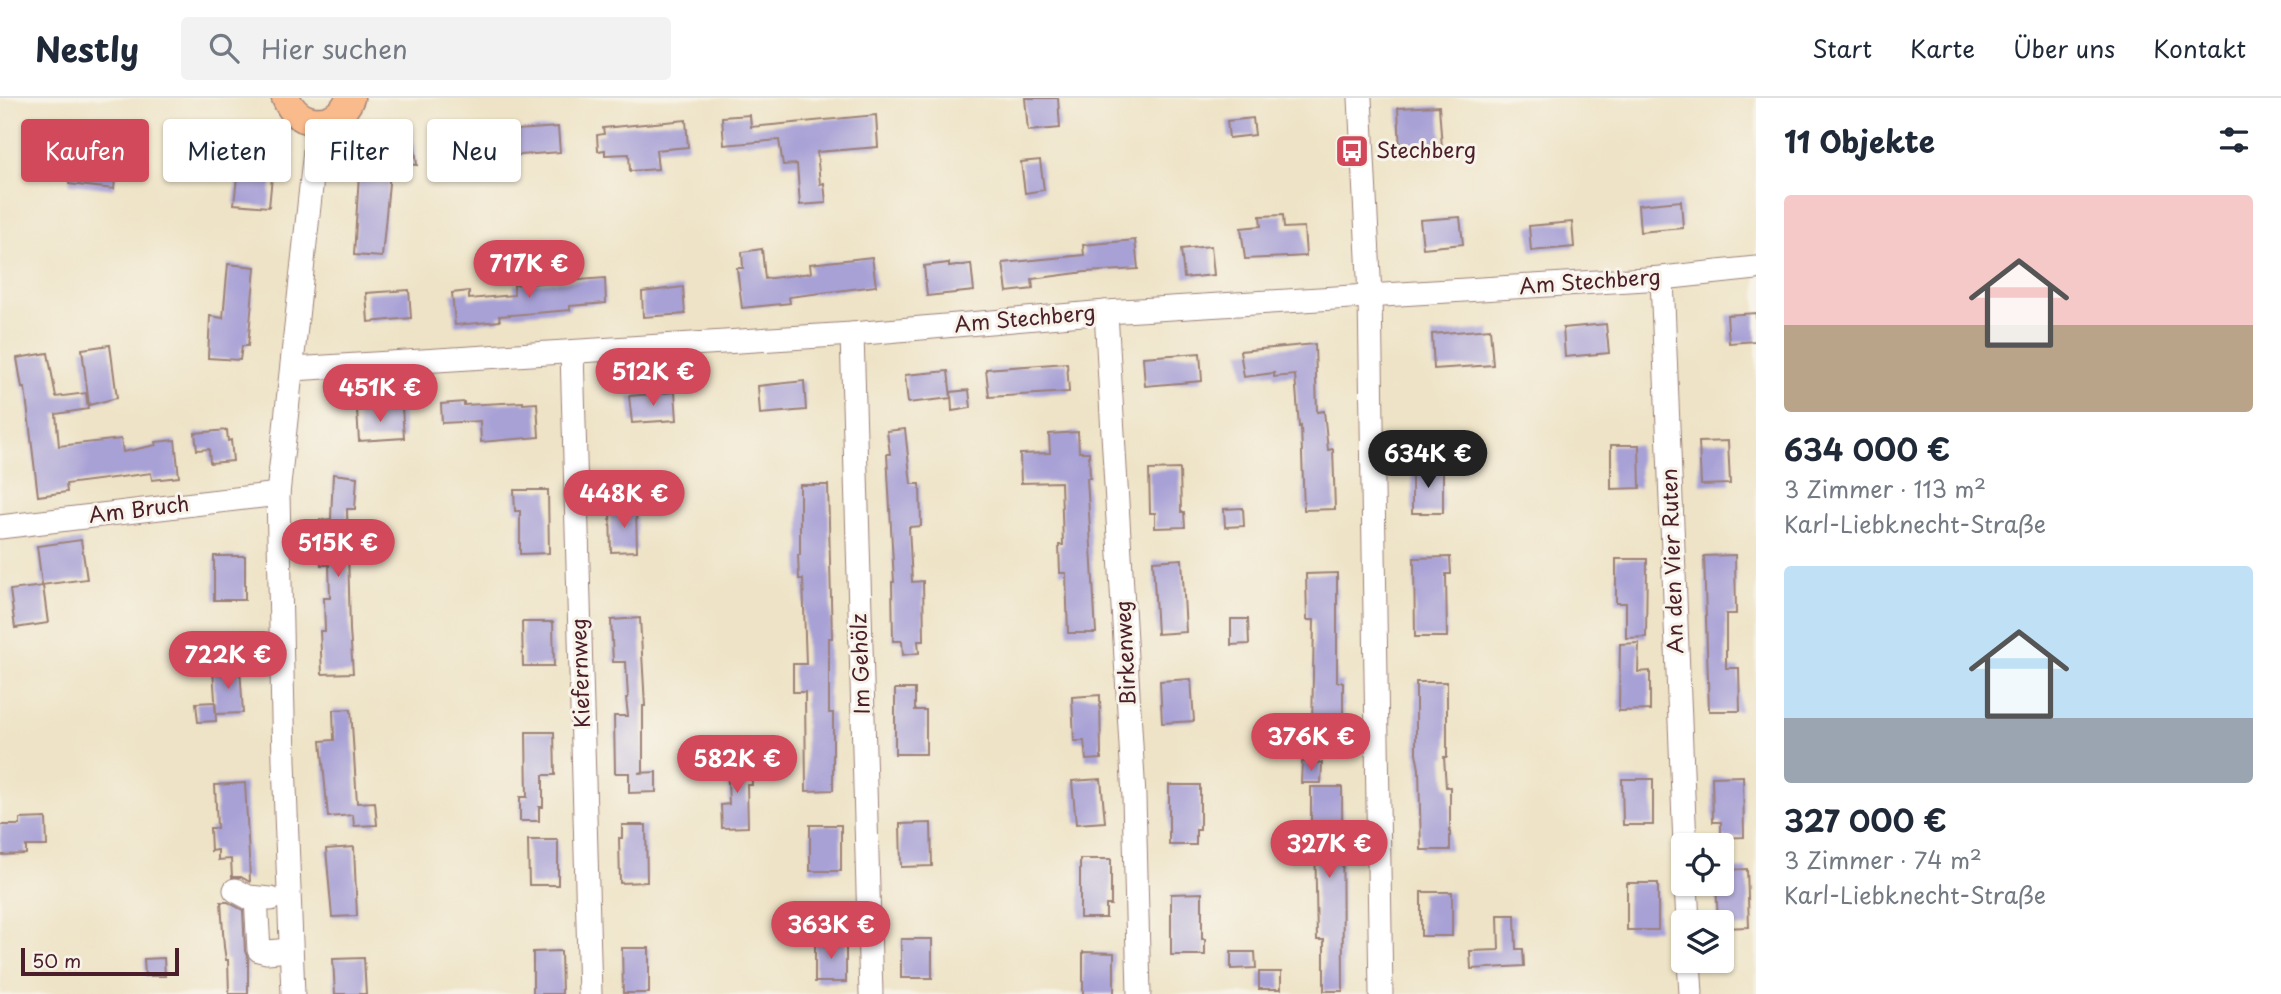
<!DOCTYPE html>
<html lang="de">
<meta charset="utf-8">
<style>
body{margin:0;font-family:"Playpen Sans",sans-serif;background:#f2f2f3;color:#1f2937;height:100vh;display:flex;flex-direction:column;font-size:26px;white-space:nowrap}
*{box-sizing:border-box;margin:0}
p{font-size:23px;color:#747a83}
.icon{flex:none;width:38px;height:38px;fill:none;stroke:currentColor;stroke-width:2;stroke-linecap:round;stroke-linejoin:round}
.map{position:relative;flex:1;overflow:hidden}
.sheet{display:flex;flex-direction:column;background:#fff;width:525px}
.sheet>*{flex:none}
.hud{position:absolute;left:21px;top:21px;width:665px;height:63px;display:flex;gap:14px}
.fabs{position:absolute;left:1671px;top:735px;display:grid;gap:14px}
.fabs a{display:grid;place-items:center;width:63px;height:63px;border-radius:7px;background:#fff;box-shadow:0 2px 5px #0004;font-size:35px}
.scale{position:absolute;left:21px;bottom:18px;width:158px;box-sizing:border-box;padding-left:7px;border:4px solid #4a1f2b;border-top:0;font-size:19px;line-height:24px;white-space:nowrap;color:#4a1f2b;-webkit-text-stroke:5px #f7f3e8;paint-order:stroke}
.price{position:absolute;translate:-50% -60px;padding:0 16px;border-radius:24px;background:#d1495b;color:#fff;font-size:23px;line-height:46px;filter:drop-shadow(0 2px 4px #0008)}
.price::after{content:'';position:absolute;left:50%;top:42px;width:21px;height:16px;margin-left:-10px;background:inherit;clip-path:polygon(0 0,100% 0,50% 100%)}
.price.on{background:#222;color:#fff}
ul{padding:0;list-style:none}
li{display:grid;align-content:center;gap:14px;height:371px;padding:0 28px}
li span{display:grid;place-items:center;height:217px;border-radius:7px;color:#555}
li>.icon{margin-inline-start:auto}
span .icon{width:126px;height:126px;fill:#fffc;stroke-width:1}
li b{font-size:30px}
h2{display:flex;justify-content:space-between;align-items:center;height:84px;padding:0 28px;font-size:30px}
.chip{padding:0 24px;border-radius:7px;background:#fff;box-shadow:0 2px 5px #0004;font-size:24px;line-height:63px}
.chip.on{background:#d1495b;color:#fff}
header{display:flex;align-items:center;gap:42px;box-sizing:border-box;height:98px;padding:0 35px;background:#fff;border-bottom:2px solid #e0e1e3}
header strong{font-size:33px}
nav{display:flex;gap:38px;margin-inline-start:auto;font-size:24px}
.search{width:490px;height:63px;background:#f2f2f3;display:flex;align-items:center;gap:18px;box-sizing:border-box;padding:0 24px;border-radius:7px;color:#747a83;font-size:26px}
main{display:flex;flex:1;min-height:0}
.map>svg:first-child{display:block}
.building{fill:#a8a1d6}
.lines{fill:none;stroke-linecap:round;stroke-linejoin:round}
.minor-casing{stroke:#9c8178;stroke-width:25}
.major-casing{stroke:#9c8178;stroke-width:31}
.minor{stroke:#fff;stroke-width:23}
.major{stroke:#fabb8c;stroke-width:28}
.labels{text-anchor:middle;stroke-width:6;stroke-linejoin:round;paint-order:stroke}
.poi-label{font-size:21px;fill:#4a1f2b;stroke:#f7f3e8;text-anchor:start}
.street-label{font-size:21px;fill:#4a1f2b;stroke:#f7f3e8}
</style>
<header>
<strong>Nestly</strong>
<div class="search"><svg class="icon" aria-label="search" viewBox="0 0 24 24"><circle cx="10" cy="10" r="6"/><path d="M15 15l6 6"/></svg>Hier suchen</div>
<nav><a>Start</a><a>Karte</a><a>Über uns</a><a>Kontakt</a></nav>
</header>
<main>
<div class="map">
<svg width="1756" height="896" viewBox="0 0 1756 896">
<rect width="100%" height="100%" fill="#f7f3e8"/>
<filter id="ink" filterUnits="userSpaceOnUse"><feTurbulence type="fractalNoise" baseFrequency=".0143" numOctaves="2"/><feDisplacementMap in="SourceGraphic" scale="14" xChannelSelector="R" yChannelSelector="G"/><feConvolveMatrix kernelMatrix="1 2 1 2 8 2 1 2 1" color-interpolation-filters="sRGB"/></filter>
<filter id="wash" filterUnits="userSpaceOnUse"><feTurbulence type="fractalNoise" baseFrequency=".00686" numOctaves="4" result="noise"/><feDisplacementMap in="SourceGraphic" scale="28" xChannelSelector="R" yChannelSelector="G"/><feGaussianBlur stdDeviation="1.57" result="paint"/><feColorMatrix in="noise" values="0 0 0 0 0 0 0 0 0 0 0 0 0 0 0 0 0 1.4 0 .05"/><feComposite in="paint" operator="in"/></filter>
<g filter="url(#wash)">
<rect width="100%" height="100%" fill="#eee3c6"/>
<g id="blocks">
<g class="building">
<polygon points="1025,0 1058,0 1060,30 1028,33"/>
<polygon points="1439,8 1442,50 1400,53 1398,10"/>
<polygon points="750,17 751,29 876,17 878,49 817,54 820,86 824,85 826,105 800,107 797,66 783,67 779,42 724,47 722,19"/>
<polygon points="1253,20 1255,37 1229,40 1227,23"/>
<polygon points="686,22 688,49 656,52 658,71 630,73 629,56 605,57 605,52 598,53 597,37 604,36 603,30"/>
<polygon points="209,29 264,34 275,48 269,109 234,106 238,71 206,68"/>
<polygon points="558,29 560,54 466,61 464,36"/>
<polygon points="394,30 394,35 413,34 417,67 391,64 382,159 354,157 360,60 356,59 356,37 374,36 374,31"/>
<polygon points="75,40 119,44 114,91 69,86"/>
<polygon points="1040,62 1044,92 1025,95 1021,64"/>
<polygon points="1681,103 1683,130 1640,134 1638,107"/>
<polygon points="1283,117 1284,130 1304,129 1306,158 1245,161 1241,130 1261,128 1260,118"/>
<polygon points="1460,119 1463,146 1423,150 1420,122"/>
<polygon points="1572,124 1574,149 1531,153 1529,128"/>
<polygon points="1135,142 1138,171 1085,174 1032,181 1033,191 1007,194 1003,165 1084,157 1083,147"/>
<polygon points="1211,148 1214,177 1184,180 1181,151"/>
<polygon points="762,151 765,181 811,175 810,166 872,159 876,188 789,199 790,205 742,210 737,170 743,170 742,154"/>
<polygon points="949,165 949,169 971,166 974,193 927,198 924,168"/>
<polygon points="228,166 255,169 248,248 242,248 240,262 208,260 210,218 223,220"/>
<polygon points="605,180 606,205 570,208 570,212 499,218 500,223 455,227 452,195 469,193 469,201 514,197 514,187"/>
<polygon points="683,189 685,216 643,219 642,194"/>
<polygon points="409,192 411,220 368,224 366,195"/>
<polygon points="1756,215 1756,243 1729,245 1727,217"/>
<polygon points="1606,226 1609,255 1565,259 1563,230"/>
<polygon points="1490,231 1493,267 1434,271 1432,236"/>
<polygon points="1315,246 1317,314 1324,313 1328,352 1333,351 1335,411 1304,412 1301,328 1299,329 1295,277 1274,279 1274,275 1244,279 1240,253"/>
<polygon points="110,247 117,300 89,307 82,251"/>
<polygon points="48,255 56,299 86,295 88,311 56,316 59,348 121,341 123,354 156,347 155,344 175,342 179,379 152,382 151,375 66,386 67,394 38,398 25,290 22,290 17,260"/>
<polygon points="1200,255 1202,283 1145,288 1143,259"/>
<polygon points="1067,265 1069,294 989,299 986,271"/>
<polygon points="948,273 951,300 908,305 905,277"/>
<polygon points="804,283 806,312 760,316 758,288"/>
<polygon points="969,292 971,310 952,313 951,294"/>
<polygon points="675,294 677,322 632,325 629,298"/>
<polygon points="464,304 464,307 523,304 523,306 537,305 539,339 481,344 480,323 442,325 441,306"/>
<polygon points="402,309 404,340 359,343 357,312"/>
<polygon points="905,331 911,386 920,386 921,428 909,429 912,484 923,483 924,543 918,543 919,555 903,557 902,543 893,543 892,484 894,484 887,356 890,356 887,333"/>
<polygon points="227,332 228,343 231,342 233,363 210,365 209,351 197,352 195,335"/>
<polygon points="1078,334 1079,354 1089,354 1090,380 1087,380 1096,535 1068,535 1066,475 1060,475 1059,447 1063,447 1061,384 1021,385 1020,356 1050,355 1049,336"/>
<polygon points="1728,343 1730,386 1701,387 1699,344"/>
<polygon points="1611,347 1639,347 1640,390 1611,391"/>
<rect x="1412" y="370" width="31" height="45"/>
<polygon points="1180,371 1181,414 1184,414 1185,429 1155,430 1155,415 1150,415 1149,372"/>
<polygon points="333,376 357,379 355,411 347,411 350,532 353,575 322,576 320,533 325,533 324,500 330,500 329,467 321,467 320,422 331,421"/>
<polygon points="800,387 828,387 832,540 829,540 829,615 833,615 833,692 806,693 805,594 793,594 793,566 806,566 803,481 799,481 798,457 800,457"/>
<polygon points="514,392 548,392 549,455 520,456 520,413 515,413"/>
<polygon points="636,410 637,453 611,454 610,411"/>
<polygon points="1243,410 1244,428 1225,429 1224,411"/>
<polygon points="81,442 87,481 42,487 37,448"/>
<polygon points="1735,457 1736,516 1726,516 1726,570 1739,570 1740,613 1709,613 1704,458"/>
<rect x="214" y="458" width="31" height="44"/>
<polygon points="1450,459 1451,476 1446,476 1447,539 1415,539 1414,460"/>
<polygon points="1182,461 1186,534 1157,536 1153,463"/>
<polygon points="1616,461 1647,461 1646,539 1626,540 1626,505 1616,505"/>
<polygon points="1337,475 1337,584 1343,584 1343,630 1312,630 1314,522 1307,522 1306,476"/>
<polygon points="43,488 48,525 15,530 10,492"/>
<polygon points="640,520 645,608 643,608 643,674 638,675 656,674 656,694 629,695 629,675 615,675 614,618 628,618 626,600 628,600 626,564 613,564 611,522"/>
<polygon points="1231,521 1248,521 1249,546 1231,547"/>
<polygon points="522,524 553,524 554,568 523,568"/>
<polygon points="1639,545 1638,574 1650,573 1650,612 1619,613 1620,546"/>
<polygon points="240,570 243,615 216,616 213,572"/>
<polygon points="1191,581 1194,623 1162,625 1160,583"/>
<polygon points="1416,584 1447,584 1447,659 1444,659 1446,689 1450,689 1450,752 1421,752 1419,671 1416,655"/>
<polygon points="895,591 915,591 915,612 926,612 926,656 895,656"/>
<polygon points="1100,597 1101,661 1086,662 1084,643 1074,643 1072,599"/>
<polygon points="215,604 216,623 198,624 196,605"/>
<polygon points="351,611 357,705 375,704 377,727 354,728 353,717 328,719 321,643 334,642 333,612"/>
<polygon points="526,634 554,634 555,677 543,677 543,709 539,709 539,723 520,723 520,699 527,699"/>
<polygon points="751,662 752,687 747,687 748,729 722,730 721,707 729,706 727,663"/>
<polygon points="1302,664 1322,665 1321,685 1301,685"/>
<polygon points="1743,678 1744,739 1721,740 1721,724 1713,724 1712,679"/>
<polygon points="1101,681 1105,724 1076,726 1072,683"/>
<polygon points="1622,681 1653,681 1653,727 1623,727"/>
<polygon points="245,685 249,759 250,784 241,779 232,779 231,761 218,762 218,752 211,753 210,730 217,730 215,687"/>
<polygon points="1169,687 1200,687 1200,732 1196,732 1196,747 1169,747"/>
<polygon points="1311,689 1342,689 1343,893 1324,893 1324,842 1317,842 1315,739 1311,739"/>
<polygon points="46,720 47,748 26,748 26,756 0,757 0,727 20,727 20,721"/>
<polygon points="931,725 932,768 901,769 900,726"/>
<polygon points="622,727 646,727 647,784 620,785 619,740 622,740"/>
<rect x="810" y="727" width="31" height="46"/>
<polygon points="528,742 558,742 558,787 529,787"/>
<polygon points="354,749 357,818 332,819 326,751"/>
<polygon points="1080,761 1111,761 1111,807 1106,807 1106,820 1080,820"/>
<polygon points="1747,771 1749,829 1722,830 1722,824 1718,824 1716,786 1722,786 1722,772"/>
<rect x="1627" y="785" width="31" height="47"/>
<rect x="1421" y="794" width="31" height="44"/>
<polygon points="1202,795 1202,841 1205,841 1205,857 1171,857 1171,796"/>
<polygon points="221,804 228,804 243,812 245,853 248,861 248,896 229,896 228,862 226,862 224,849"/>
<polygon points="1498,817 1515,817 1516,851 1523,851 1524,868 1471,871 1470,853 1499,852"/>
<polygon points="846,841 846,884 815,884 815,842"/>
<rect x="901" y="841" width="31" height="39"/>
<polygon points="622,850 649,850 649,895 623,895"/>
<polygon points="561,853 562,896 533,896 533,854"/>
<polygon points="1083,854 1114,855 1114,896 1083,896"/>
<polygon points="1231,854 1255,854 1256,870 1231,871"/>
<polygon points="164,860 165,878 145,878 144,861"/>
<polygon points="364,860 366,896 335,896 333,861"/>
<rect x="1259" y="874" width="22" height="17"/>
</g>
</g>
</g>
<g filter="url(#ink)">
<use href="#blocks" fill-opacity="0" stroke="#9c8178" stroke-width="2"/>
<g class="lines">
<g class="minor-casing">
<g id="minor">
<polyline points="1360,0 1370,198 1381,896"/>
<polyline points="1662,180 1685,747"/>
<polyline points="1106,214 1134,699 1139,896"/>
<polyline points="852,236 871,896"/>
<polyline points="572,254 590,896"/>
<polyline points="293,271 852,236 1106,214 1662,180 1756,170"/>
<polyline points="0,429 278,396"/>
<polyline points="1686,786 1688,824"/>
<polyline points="235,792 248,799 271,801"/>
<polyline points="256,800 259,852 267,854 290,852"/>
<polyline points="1689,863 1691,896"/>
<polyline points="293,896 284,663 278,396 318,24"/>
</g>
</g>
<g class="major-casing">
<path id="major" d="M286,0C298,31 338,31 350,0"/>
</g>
<use href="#minor" class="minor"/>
<use href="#major" class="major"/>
</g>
</g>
<defs>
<g id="bus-square" transform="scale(1.75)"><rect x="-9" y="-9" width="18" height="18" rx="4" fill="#d1495b" stroke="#f7f3e8"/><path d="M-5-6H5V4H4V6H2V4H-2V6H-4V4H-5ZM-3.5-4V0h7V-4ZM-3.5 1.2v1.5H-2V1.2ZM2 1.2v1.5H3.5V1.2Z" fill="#fff"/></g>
</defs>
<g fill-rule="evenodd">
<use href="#bus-square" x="1352" y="53"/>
</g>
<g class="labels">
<g class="poi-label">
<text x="1376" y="60">Stechberg</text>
</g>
<g class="street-label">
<text transform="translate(1590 184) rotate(-4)" y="7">Am Stechberg</text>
<text transform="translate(1025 221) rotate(-5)" y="7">Am Stechberg</text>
<text transform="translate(139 412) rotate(-7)" y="7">Am Bruch</text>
<text transform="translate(1673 463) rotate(-92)" y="7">An den Vier Ruten</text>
<text transform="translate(1126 555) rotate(-93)" y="7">Birkenweg</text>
<text transform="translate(861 566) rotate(-92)" y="7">Im Gehölz</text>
<text transform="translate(581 575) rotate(-92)" y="7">Kiefernweg</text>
</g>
</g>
</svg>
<div class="fabs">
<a><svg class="icon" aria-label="locate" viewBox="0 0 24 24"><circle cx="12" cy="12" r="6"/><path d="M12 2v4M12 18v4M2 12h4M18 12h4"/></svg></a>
<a><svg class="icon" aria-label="layers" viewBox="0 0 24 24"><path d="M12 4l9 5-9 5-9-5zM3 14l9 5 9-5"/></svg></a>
</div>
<div class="scale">50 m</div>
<b class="price" style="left:529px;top:202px">717K €</b>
<b class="price" style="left:653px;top:310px">512K €</b>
<b class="price" style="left:380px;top:326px">451K €</b>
<b class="price on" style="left:1428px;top:392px">634K €</b>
<b class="price" style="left:624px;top:432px">448K €</b>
<b class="price" style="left:338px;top:481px">515K €</b>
<b class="price" style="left:228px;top:593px">722K €</b>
<b class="price" style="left:1311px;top:675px">376K €</b>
<b class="price" style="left:737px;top:697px">582K €</b>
<b class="price" style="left:1329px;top:782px">327K €</b>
<b class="price" style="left:831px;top:863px">363K €</b>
<div class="hud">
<a class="chip on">Kaufen</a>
<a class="chip">Mieten</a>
<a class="chip">Filter</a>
<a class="chip">Neu</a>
</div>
</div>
<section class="sheet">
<h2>11 Objekte<svg class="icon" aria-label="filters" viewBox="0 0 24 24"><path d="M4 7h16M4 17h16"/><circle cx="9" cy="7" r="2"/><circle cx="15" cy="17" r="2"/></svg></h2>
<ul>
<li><span style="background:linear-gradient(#f6c9c9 60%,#b9a48a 0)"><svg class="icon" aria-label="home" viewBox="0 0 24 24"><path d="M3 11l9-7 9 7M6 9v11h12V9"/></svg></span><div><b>634 000 €</b><p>3 Zimmer · 113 m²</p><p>Karl-Liebknecht-Straße</p></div></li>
<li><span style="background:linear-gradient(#bfe0f5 70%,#9aa5b1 0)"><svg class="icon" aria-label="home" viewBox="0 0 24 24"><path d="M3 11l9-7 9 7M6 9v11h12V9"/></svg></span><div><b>327 000 €</b><p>3 Zimmer · 74 m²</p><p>Karl-Liebknecht-Straße</p></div></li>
</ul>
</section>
</main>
